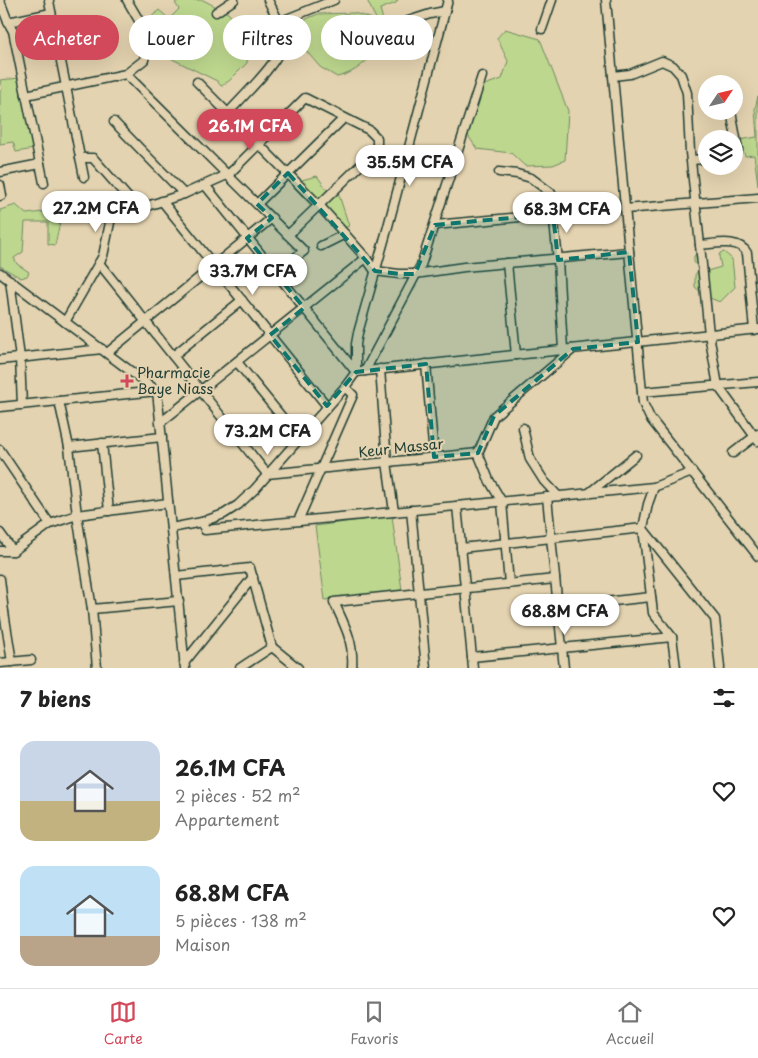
<!DOCTYPE html>
<html lang="fr">
<meta charset="utf-8">
<style>
body{margin:0;font-family:"Playpen Sans",sans-serif;background:#f6f6f6;color:#222;height:100vh;display:flex;flex-direction:column;font-size:19px;white-space:nowrap}
*{box-sizing:border-box;margin:0}
p{font-size:16px;color:#767676}
.icon{flex:none;width:28px;height:28px;fill:none;stroke:currentColor;stroke-width:2;stroke-linecap:round;stroke-linejoin:round}
.map{position:relative;height:668px;overflow:hidden}
.panel{display:flex;flex-direction:column;background:#fff;flex:1}
.panel>*{flex:none}
.top-card{position:absolute;left:15px;top:15px;width:500px;height:45px;display:flex;gap:10px}
.needle{width:32px;rotate:55deg}
.buttons{position:absolute;left:698px;top:75px;display:grid;gap:10px}
.buttons a{display:grid;place-items:center;width:45px;height:45px;border-radius:50%;background:#fff;box-shadow:0 5px 20px #0002;font-size:25px}
.price{position:absolute;translate:-50% -42px;padding:0 11px;border-radius:18px;background:#fff;color:#222;font-size:16px;line-height:32px;filter:drop-shadow(0 1px 2px #0008)}
.price::after{content:'';position:absolute;left:50%;top:30px;width:15px;height:11px;margin-left:-8px;background:inherit;clip-path:polygon(0 0,100% 0,50% 100%)}
.price.current{background:#d1495b;color:#fff}
ul{padding:0;list-style:none}
li{display:flex;align-items:center;gap:15px;height:125px;padding:0 20px}
li span{display:grid;place-items:center;flex:none;width:140px;height:100px;border-radius:15px;color:#555}
li>.icon{margin-inline-start:auto}
span .icon{width:60px;height:60px;fill:#fffc;stroke-width:1}
li b{font-size:21px}
h2{display:flex;justify-content:space-between;align-items:center;height:60px;padding:0 20px;font-size:21px}
.tag{padding:0 18px;border-radius:22px;background:#fff;box-shadow:0 5px 20px #0002;font-size:18px;line-height:45px}
.tag.current{background:#d1495b;color:#fff}
.menu{display:flex;justify-content:space-around;align-items:center;height:70px;border-top:1px solid #e0e0e0;background:#fff;font-size:14px;color:#767676}
.menu a{display:grid;justify-items:center;gap:2px}
.menu .current{color:#d1495b}
.map>svg:first-child{display:block}
.green{fill:#bdd78e;stroke:#6e8a61}
.lines{fill:none;stroke-linecap:round;stroke-linejoin:round}
.minor-casing{stroke:#1f3d34;stroke-width:11}
.minor{stroke:#e4d3b0;stroke-width:8}
.marked{fill:#0f766e;fill-opacity:0.2;stroke:#0f766e;stroke-width:4;stroke-dasharray:10 6;stroke-linejoin:round}
.poi-dot{fill:#d1495b;stroke:#e4d3b0;stroke-width:2}
.labels{text-anchor:middle;stroke-width:4;stroke-linejoin:round;paint-order:stroke}
.poi-label{font-size:14px;fill:#1f3d34;stroke:#e4d3b0;text-anchor:start}
.street-label{font-size:14px;fill:#1f3d34;stroke:#e4d3b0}
</style>
<div class="map">
<svg width="758" height="668" viewBox="0 0 758 668">
<rect width="100%" height="100%" fill="#e4d3b0"/>
<filter id="ink" filterUnits="userSpaceOnUse"><feTurbulence type="fractalNoise" baseFrequency=".02" numOctaves="2"/><feDisplacementMap in="SourceGraphic" scale="10" xChannelSelector="R" yChannelSelector="G"/><feConvolveMatrix kernelMatrix="1 2 1 2 8 2 1 2 1" color-interpolation-filters="sRGB"/></filter>
<g filter="url(#ink)">
<g class="green">
<polygon points="180,0 203,0 228,13 249,36 247,63 229,81 221,86 217,81 154,50 137,30 159,10 169,19 179,9 175,3"/>
<polygon points="367,0 398,0 396,3 380,9 383,20 377,20 374,15"/>
<path d="M354,13L373,19L380,33V47C367,61 356,73 337,77L320,67L296,39L304,20L318,14Z"/>
<polygon points="505,29 540,39 568,111 565,160 553,165 525,166 511,153 477,149 465,131 475,88 502,79 508,61 497,38"/>
<polygon points="20,78 34,149 16,152 13,142 0,144 0,91 2,90 0,80"/>
<polygon points="758,96 758,185 754,155 745,156 740,140 757,137 755,109"/>
<polygon points="317,176 331,195 338,192 349,226 341,229 331,213 316,211 290,183"/>
<polygon points="53,201 58,206 63,204 69,209 61,218 55,245 48,244 48,222 25,222 23,252 14,258 17,264 29,272 27,276 21,278 0,266 0,210 16,205 26,214 43,212 44,205"/>
<polygon points="700,250 703,265 707,271 721,267 719,256 720,253 724,252 732,259 735,287 720,302 707,297 695,287 695,275 699,269 694,262 694,256"/>
<polygon points="392,516 402,590 325,600 315,526"/>
</g>
<g class="lines">
<g class="minor-casing">
<g id="minor">
<polyline points="606,0 643,403 650,418 758,556"/>
<polyline points="0,1 8,22 13,31 44,183"/>
<polyline points="49,1 84,177"/>
<polyline points="216,12 234,0"/>
<polyline points="8,22 51,13"/>
<polyline points="279,22 334,0"/>
<polyline points="396,25 430,14 445,11"/>
<polyline points="542,29 552,0"/>
<polyline points="57,44 107,32"/>
<polyline points="126,74 304,251 275,273"/>
<path d="M613,76L630,74L662,61L673,66L681,75L687,93L690,152L700,245C716,244 739,238 747,253L754,330"/>
<polyline points="197,82 319,205 366,258 375,271 399,274 415,274 464,267 629,252"/>
<polyline points="26,95 126,74 144,60 148,36 127,0"/>
<polyline points="731,111 738,149 734,155"/>
<path d="M228,113C241,98 279,63 282,44C285,29 274,13 268,0"/>
<polyline points="114,122 184,194"/>
<polyline points="80,158 93,158 138,209"/>
<polyline points="691,160 706,159"/>
<polyline points="0,172 40,164"/>
<polyline points="499,172 517,174 531,178 551,193 558,260 563,350"/>
<polyline points="0,185 2,195 0,196"/>
<polyline points="205,185 356,372"/>
<polyline points="162,201 327,406"/>
<polyline points="257,204 344,118"/>
<polyline points="625,209 758,198"/>
<polyline points="435,225 553,214"/>
<polyline points="700,245 709,334 718,386 758,441"/>
<polyline points="321,246 345,234"/>
<polyline points="99,263 267,474 478,453"/>
<polyline points="507,263 516,355"/>
<polyline points="0,273 157,391 185,668"/>
<polyline points="10,280 20,358 22,405"/>
<polyline points="65,322 103,256 112,213 138,209 184,194 229,174 305,98 369,130 377,138 377,147 373,153 288,235"/>
<polyline points="107,353 272,218"/>
<polyline points="173,356 242,300"/>
<polyline points="0,360 102,349"/>
<polyline points="237,362 299,438"/>
<polyline points="426,364 434,457"/>
<polyline points="380,369 387,462 394,512"/>
<polyline points="365,371 421,265 482,76"/>
<polyline points="356,372 758,329"/>
<polyline points="642,392 758,382"/>
<polyline points="59,401 69,447 77,515 92,609 97,668"/>
<polyline points="0,407 157,391"/>
<polyline points="160,423 366,258"/>
<polyline points="523,428 530,459 544,481 558,496"/>
<polyline points="102,443 109,511"/>
<polyline points="69,447 162,437"/>
<polyline points="0,450 50,524"/>
<polyline points="733,453 758,434"/>
<polyline points="589,493 636,455"/>
<polyline points="547,497 564,668"/>
<polyline points="457,506 473,668"/>
<polyline points="411,510 426,668"/>
<polyline points="298,521 353,395 345,387"/>
<polyline points="202,522 205,530 654,487 692,472"/>
<polyline points="171,528 202,522 224,514 238,505 255,489 345,387 356,372 356,344 358,333 387,230 448,0"/>
<polyline points="644,530 715,619 720,668"/>
<polyline points="0,533 13,551"/>
<polyline points="461,548 643,528"/>
<polyline points="0,551 13,551 50,524 77,515 168,503"/>
<polyline points="176,576 250,568 272,647 298,668"/>
<polyline points="0,579 4,612 0,612"/>
<polyline points="509,584 502,502 489,480 478,453 494,416 573,349"/>
<polyline points="558,607 651,597"/>
<polyline points="92,609 179,601"/>
<polyline points="4,612 12,662"/>
<polyline points="672,637 676,668"/>
<polyline points="472,657 672,637 653,613 643,528 648,504 654,487"/>
<polyline points="0,663 31,660"/>
<polyline points="184,663 253,577"/>
<polyline points="240,668 272,647"/>
<path d="M352,668C354,641 345,626 334,602L555,579"/>
</g>
</g>
<use href="#minor" class="minor"/>
</g>
</g>
<path class="marked" d="M288,173L375,271L399,274H415L435,225L553,214L558,260L629,252L638,342L573,349L494,416L478,453L434,457L426,364L356,372L327,406L270,335L304,308L247,238L272,218L257,204Z"/>
<path class="poi-dot" d="M124.5 373.5h5v5h5v5h-5v5h-5v-5h-5v-5h5z"/>
<g class="labels">
<g class="poi-label">
<text x="137" y="378">Pharmacie<tspan x="137" dy="16">Baye Niass</tspan></text>
</g>
<g class="street-label">
<text transform="translate(401 448) rotate(-6)" y="5">Keur Massar</text>
</g>
</g>
</svg>
<div class="buttons">
<a><svg class="needle" viewBox="-14 -14 28 28"><path d="M0-13l5 13h-10z" fill="#e53935"/><path d="M0 13l5-13h-10z" fill="#767676"/></svg></a>
<a><svg class="icon" aria-label="layers" viewBox="0 0 24 24"><path d="M12 4l9 5-9 5-9-5zM3 14l9 5 9-5"/></svg></a>
</div>
<b class="price current" style="left:250px;top:151px">26.1M CFA</b>
<b class="price" style="left:410px;top:187px">35.5M CFA</b>
<b class="price" style="left:96px;top:233px">27.2M CFA</b>
<b class="price" style="left:567px;top:234px">68.3M CFA</b>
<b class="price" style="left:253px;top:296px">33.7M CFA</b>
<b class="price" style="left:268px;top:456px">73.2M CFA</b>
<b class="price" style="left:565px;top:636px">68.8M CFA</b>
<div class="top-card">
<a class="tag current">Acheter</a>
<a class="tag">Louer</a>
<a class="tag">Filtres</a>
<a class="tag">Nouveau</a>
</div>
</div>
<section class="panel">
<h2>7 biens<svg class="icon" aria-label="filters" viewBox="0 0 24 24"><path d="M4 7h16M4 17h16"/><circle cx="9" cy="7" r="2"/><circle cx="15" cy="17" r="2"/></svg></h2>
<ul>
<li><span style="background:linear-gradient(#c9d6e8 60%,#c2b280 0)"><svg class="icon" aria-label="home" viewBox="0 0 24 24"><path d="M3 11l9-7 9 7M6 9v11h12V9"/></svg></span><div><b>26.1M CFA</b><p>2 pièces · 52 m²</p><p>Appartement</p></div><svg class="icon" aria-label="heart" viewBox="0 0 24 24"><path d="M12 20l-8-8c-3-5 5-10 8-4 3-6 11-1 8 4z"/></svg></li>
<li><span style="background:linear-gradient(#bfe0f5 70%,#b9a48a 0)"><svg class="icon" aria-label="home" viewBox="0 0 24 24"><path d="M3 11l9-7 9 7M6 9v11h12V9"/></svg></span><div><b>68.8M CFA</b><p>5 pièces · 138 m²</p><p>Maison</p></div><svg class="icon" aria-label="heart" viewBox="0 0 24 24"><path d="M12 20l-8-8c-3-5 5-10 8-4 3-6 11-1 8 4z"/></svg></li>
</ul>
</section>
<nav class="menu">
<a class="current"><svg class="icon" aria-label="map" viewBox="0 0 24 24"><path d="M3 6l6-2 6 2 6-2v14l-6 2-6-2-6 2zM9 4v14M15 6v14"/></svg>Carte</a>
<a><svg class="icon" aria-label="saved" viewBox="0 0 24 24"><path d="M7 4h10v16l-5-4-5 4z"/></svg>Favoris</a>
<a><svg class="icon" aria-label="home" viewBox="0 0 24 24"><path d="M3 11l9-7 9 7M6 9v11h12V9"/></svg>Accueil</a>
</nav>
